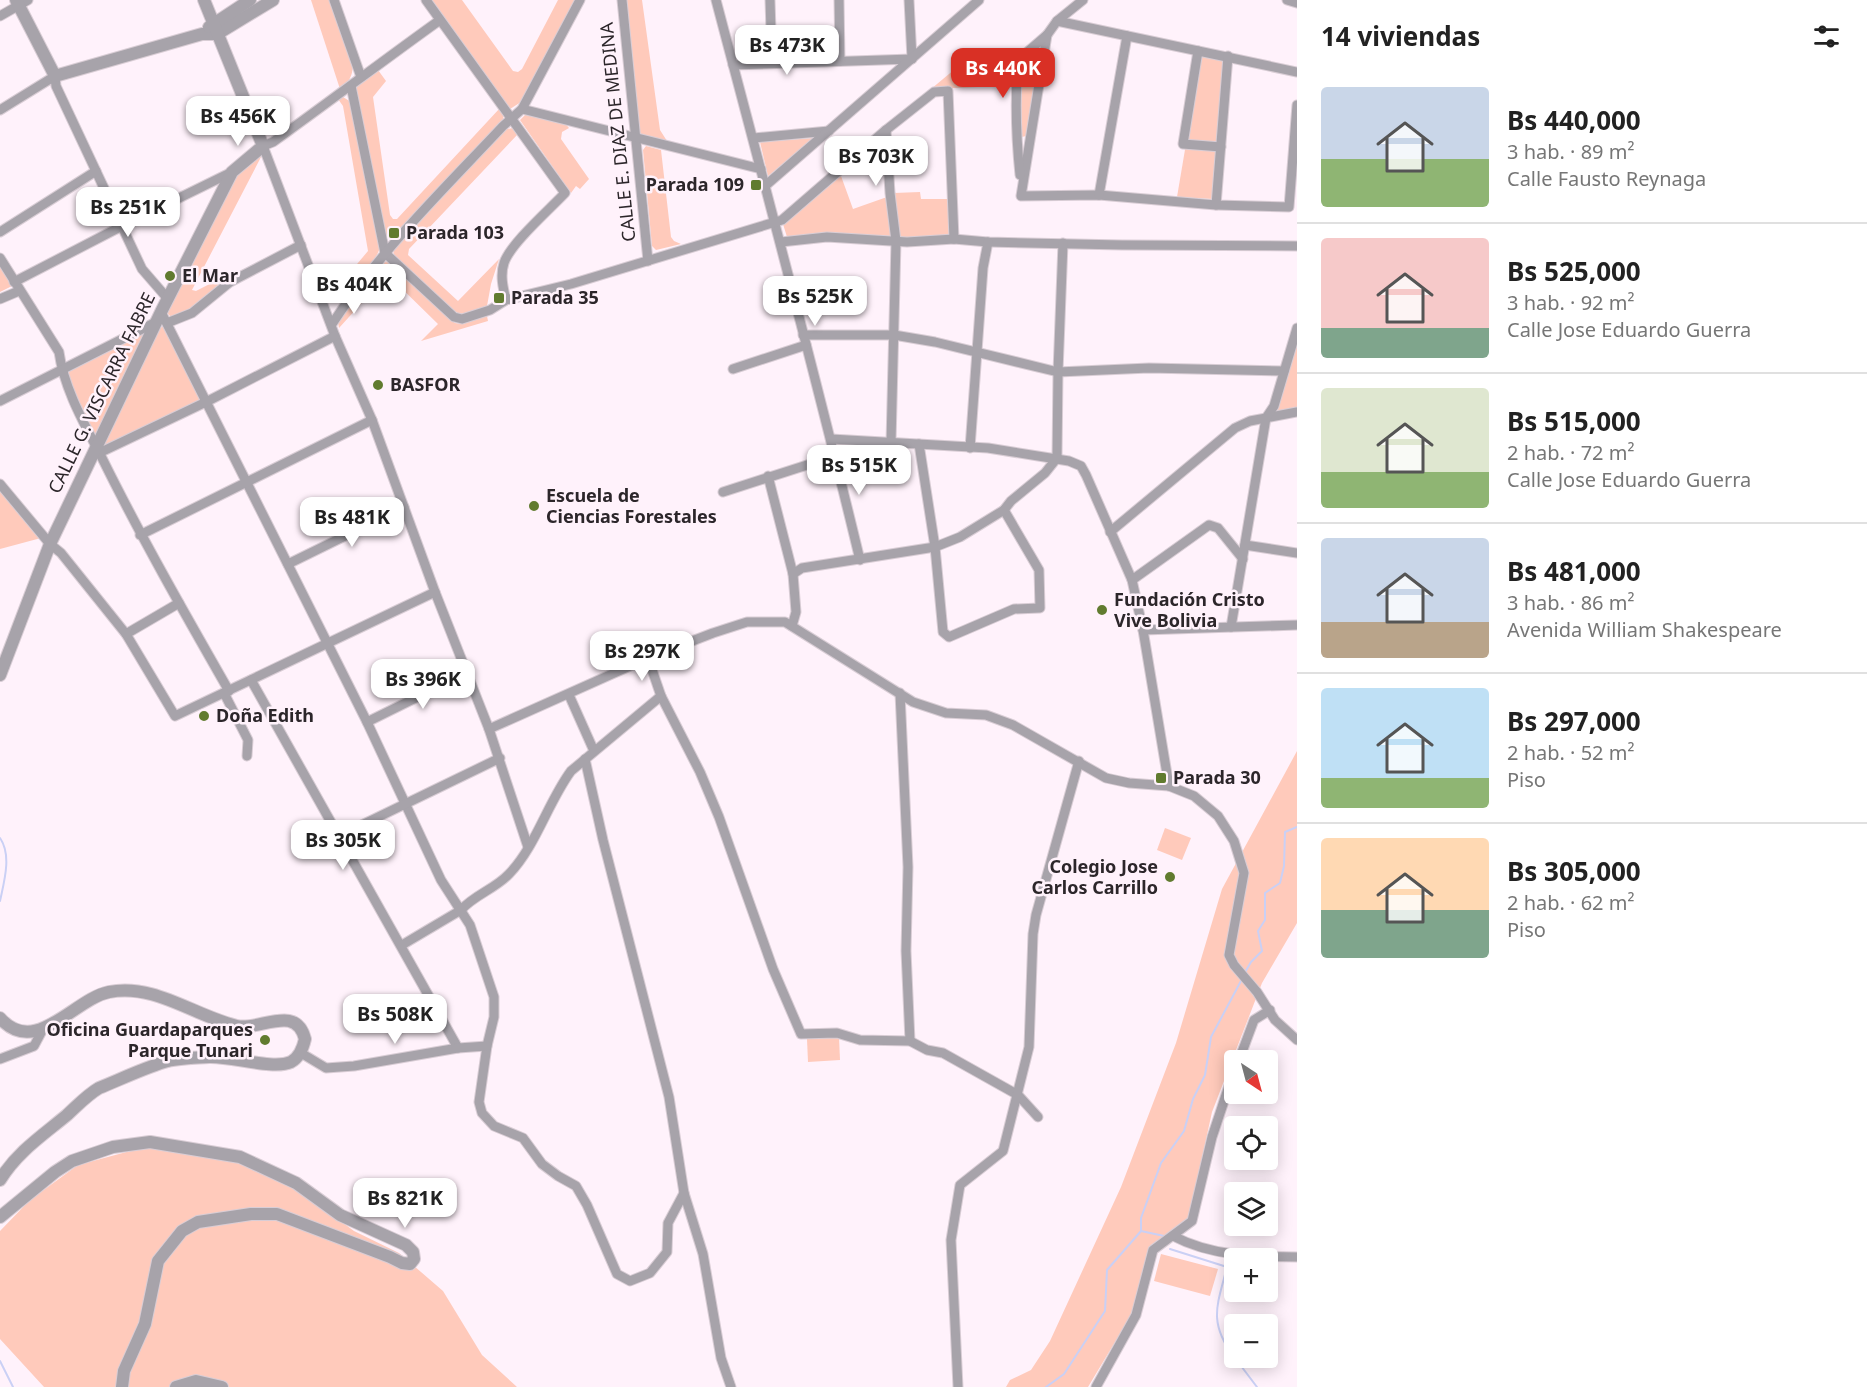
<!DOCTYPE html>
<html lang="es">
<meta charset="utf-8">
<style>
body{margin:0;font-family:"Noto Sans",sans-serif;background:#f6f6f6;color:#222;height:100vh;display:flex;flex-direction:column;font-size:22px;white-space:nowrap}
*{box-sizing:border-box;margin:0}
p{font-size:20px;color:#767676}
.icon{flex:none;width:33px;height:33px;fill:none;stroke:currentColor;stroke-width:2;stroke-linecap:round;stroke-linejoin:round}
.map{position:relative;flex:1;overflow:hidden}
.drawer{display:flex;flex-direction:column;background:#fff;width:570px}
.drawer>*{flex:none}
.needle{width:39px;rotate:144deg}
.tools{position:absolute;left:1224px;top:1050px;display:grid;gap:12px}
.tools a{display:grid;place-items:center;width:54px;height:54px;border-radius:6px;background:#fff;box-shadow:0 3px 15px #0003;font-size:30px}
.price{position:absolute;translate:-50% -51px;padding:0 14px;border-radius:12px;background:#fff;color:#222;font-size:20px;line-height:39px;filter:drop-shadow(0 2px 3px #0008)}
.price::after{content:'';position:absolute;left:50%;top:36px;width:18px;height:14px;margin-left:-9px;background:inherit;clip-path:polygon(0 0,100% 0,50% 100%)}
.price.active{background:#d93025;color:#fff}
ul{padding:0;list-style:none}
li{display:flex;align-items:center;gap:18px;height:150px;padding:0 24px}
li+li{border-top:2px solid #e0e0e0}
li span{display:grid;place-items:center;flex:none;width:168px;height:120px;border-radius:6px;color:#555}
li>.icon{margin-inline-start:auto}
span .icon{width:72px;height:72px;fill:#fffc;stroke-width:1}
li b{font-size:26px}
h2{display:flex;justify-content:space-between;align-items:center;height:72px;padding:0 24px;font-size:26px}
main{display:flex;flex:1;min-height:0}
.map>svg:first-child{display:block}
.green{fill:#ffcabb}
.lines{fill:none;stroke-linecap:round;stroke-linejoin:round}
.stream{stroke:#cad0f5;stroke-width:2}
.minor-casing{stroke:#d9cdd5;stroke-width:11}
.tertiary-casing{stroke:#d9cdd5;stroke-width:14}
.minor{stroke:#a7a3aa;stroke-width:9}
.tertiary{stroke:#a7a3aa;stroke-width:12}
.poi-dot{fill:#617b2f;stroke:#fff2fb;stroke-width:2}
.labels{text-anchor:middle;stroke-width:5;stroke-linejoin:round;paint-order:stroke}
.street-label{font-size:18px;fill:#2c262a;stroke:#fff2fb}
.poi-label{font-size:18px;font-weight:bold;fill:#2c262a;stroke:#fff2fb;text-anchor:start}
</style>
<main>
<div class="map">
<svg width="1297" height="1387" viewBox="0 0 1297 1387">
<rect width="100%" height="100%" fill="#fff2fb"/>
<g class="green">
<path d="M311,0H331L353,66C352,77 349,82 340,89Z"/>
<polygon points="430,0 462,0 513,71 518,72 522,69 558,0 574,0 575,3 521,102 510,109"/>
<polygon points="625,0 642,0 660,130 667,141 643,137 639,132"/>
<polygon points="1040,46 1027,136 1021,137 1019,74 1022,61"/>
<polygon points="979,49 978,87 931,89"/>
<polygon points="1201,55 1224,60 1213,199 1177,197"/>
<polygon points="378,70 386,81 373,97 390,215 393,219 397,219 500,108 504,114 503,119 392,240 384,236 355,89 361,82"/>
<path d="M343,97L351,102L380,247C378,257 360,282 350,287C346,288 340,289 336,289L368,251L343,106L338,99Z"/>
<polygon points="526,114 564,122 569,128 562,132 561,139 589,179 580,189 576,186 571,193 520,120"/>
<polygon points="514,128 518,134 409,249 408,255 458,301 499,259 491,284 487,306 461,315 454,312 395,257 393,251 505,129"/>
<polygon points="814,138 768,176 760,142"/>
<polygon points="646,146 661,150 671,237 674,241 681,244 656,250 652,246 643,150"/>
<path d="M257,157H261L192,290L196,291L231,273C218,285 188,319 170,316L167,313L232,182L243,167Z"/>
<polygon points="841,176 853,209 887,197 892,236 833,234 787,237 783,224"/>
<polygon points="920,192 921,199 950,199 952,237 898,238 894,193"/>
<polygon points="382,261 389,262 455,323 461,324 487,316 488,321 421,341 438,324 391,278 386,276 339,328 338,323 340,318"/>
<polygon points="0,265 12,286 0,292"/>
<polygon points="166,325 200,400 101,447 160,328"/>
<polygon points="149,329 95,438 73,395 67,370"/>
<polygon points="1297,340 1297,408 1274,414"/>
<polygon points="0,491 41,538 0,549"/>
<polygon points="1297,751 1297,923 1262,983 1212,1112 1189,1217 1151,1245 1133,1312 1088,1387 1006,1387 1010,1380 1031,1370 1050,1341 1121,1187 1176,1043 1222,889"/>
<polygon points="1165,828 1191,838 1182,860 1157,850"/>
<polygon points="839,1037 840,1060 808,1062 807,1039"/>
<polygon points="145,1147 238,1162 303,1193 354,1231 399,1253 443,1291 482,1355 517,1387 44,1387 0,1339 0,1231 30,1200 78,1165"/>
<polygon points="1161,1254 1218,1269 1210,1296 1154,1281"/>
</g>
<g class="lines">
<g class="stream">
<path d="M0,838C12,855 4,882 0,901"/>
<polyline points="1244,974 1251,962 1262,951 1258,931 1265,920 1265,893 1280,883 1284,866 1285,832 1297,827"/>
<polyline points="1141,1231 1164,1236"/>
<path d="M1170,1249L1227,1267C1217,1306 1208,1322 1234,1357"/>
<polyline points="1235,1358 1257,1387"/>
<polyline points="0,1361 13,1387"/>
<polyline points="1046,1387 1064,1374 1105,1311 1107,1270 1141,1231 1141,1218 1161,1163 1184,1131 1193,1099 1205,1075 1211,1037 1242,979"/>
</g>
<g class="minor-casing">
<g id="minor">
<polyline points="334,0 361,77"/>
<path d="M426,0L565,193C550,209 510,244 504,263C500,275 503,288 506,300"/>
<polyline points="622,0 648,261"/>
<path d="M716,0C765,186 815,372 860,560"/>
<polyline points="770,0 772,62"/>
<polyline points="839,0 840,61"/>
<polyline points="909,0 912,59"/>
<polyline points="1083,0 1057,21 1047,35 1021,196 1099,195 1216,205 1289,207 1297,105"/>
<polyline points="1287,0 1297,3"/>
<polyline points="0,16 28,0"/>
<path d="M440,20C384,60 329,102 273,142L263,146L335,336L372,420L435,592L489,729L528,847"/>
<polyline points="1057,21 1297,72"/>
<polyline points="1198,51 1183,144 1221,147"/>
<polyline points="733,65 912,59"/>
<polyline points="351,86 385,253"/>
<polyline points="522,109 761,169"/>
<polyline points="0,110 55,76 56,86 142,269 168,299"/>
<polyline points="886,130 890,193 896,241 891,443"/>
<polyline points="754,138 829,131"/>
<path d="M1020,175C1016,137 1015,99 1018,60L1047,35"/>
<polyline points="765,186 979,0"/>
<polyline points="1099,195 1127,36"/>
<polyline points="1216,205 1228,56"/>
<polyline points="0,232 96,171"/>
<polyline points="781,242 827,237 907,242 954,239 988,242 1122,245 1297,246"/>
<polyline points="385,253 454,317 462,319 490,310 506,300 571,284 782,220 886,130 934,92 948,91 954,239"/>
<path d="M0,258L59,352C64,389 85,425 102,458C141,537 185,614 229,691"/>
<polyline points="14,282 122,226 232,172"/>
<polyline points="320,292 343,294 354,291"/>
<polyline points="0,299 19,291"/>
<polyline points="161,312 367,722 441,880 470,925 494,997 494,1017 487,1046 479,1102 482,1113 494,1126 523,1138 542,1164 558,1176 576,1186 587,1205 617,1274 630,1281 650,1273 667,1252 668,1223 684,1193"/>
<polyline points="167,323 192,313 230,282 301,245"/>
<path d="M332,324C380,251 443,190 503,126L522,109L580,0"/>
<polyline points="803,335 894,335 935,342 1058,372 1149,368 1284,371"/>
<polyline points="733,369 806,345"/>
<polyline points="0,401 156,322"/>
<polyline points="831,439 988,448 1069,461 1081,466 1086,475 1132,580 1143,630 1169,786"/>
<polyline points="919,444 935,547 943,632 949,637 1014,609 1040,608 1039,570 1004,510"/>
<polyline points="970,448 983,268 988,242"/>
<polyline points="99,453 206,402 335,336"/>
<polyline points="768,476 793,574 796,612 792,626"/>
<polyline points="0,484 50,544 61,553 126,634 175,716 435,592"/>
<polyline points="723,492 835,456"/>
<polyline points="1110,532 1235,428 1250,421 1297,412"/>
<polyline points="140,535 372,420"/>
<polyline points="1245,545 1297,553"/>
<polyline points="288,564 404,507"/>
<polyline points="793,574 802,568 935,547 960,537 1004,510 1011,501 1045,473 1057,458 1058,372 1063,243"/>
<polyline points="1132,580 1209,525 1218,528 1243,559"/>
<polyline points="1231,627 1266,418 1274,406 1297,328"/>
<polyline points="1143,630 1297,625"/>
<polyline points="126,634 179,603"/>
<polyline points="648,658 661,696 700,772 719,817 773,969 801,1034 837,1033 860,1040 910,1041 927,1050 943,1053 1018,1095 1038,1117"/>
<polyline points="251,680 458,1048"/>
<polyline points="224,693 248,740 247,756"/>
<polyline points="900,693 908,867 906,951 910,1041"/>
<polyline points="569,695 594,751"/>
<polyline points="367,722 466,673"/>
<polyline points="489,729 648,658 713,633 747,622 785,622 913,702 946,713 986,715 1013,725 1106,778 1129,783 1169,786 1194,796 1218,816 1234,841 1244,873 1229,955 1234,965 1257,992 1275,1020 1297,1040"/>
<polyline points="585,759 603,840 669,1097 684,1193 703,1254 721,1358 731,1387"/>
<polyline points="339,836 500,758"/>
<path d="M402,945L461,910C474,895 495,889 509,874C536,846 548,802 571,771L661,696"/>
<polyline points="301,1053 326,1068 354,1066 458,1048 487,1046"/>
<polyline points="0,1059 34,1046 42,1031"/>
<polyline points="1239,1060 1254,1020 1270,1010"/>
<path d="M1173,1236C1211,1256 1254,1257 1297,1257"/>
<polyline points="958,1387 951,1240 960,1185 1003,1151 1029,1047 1033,934 1036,915 1079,761"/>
<polyline points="1096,1387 1136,1315 1153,1250 1192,1221 1212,1137 1234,1071"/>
</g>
</g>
<g class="tertiary-casing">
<g id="tertiary">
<polyline points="16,0 55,76 202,34 217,34 273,0"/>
<polyline points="209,27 250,0"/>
<polyline points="0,675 50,544 161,312 232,172 263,146 204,0"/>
<path d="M0,1018C35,1058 74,999 109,992C155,983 194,1016 237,1026C260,1031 296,1003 305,1039C303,1048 300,1057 291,1062C273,1070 232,1056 209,1057C195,1058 177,1058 164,1062C142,1069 121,1079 99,1088C87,1095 78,1105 67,1115C43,1135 17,1152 0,1180"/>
<polyline points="0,1217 55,1172 72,1161 113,1147 150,1142 240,1157 296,1183 340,1215 406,1245 413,1252 414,1259 410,1264 402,1263 390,1257 277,1214 251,1214 198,1222 182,1231 158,1261 145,1324 124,1371 122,1387"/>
<polyline points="176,1387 196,1381 222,1387"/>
</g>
</g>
<use href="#minor" class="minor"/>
<use href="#tertiary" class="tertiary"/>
</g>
<g class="poi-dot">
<rect x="750" y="179" width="12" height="12" rx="3"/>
<rect x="388" y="227" width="12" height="12" rx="3"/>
<circle cx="170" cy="276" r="6"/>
<rect x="493" y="292" width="12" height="12" rx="3"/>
<circle cx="378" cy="385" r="6"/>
<circle cx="534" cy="506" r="6"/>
<circle cx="1102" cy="610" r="6"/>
<circle cx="204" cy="716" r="6"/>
<rect x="1155" y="772" width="12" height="12" rx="3"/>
<circle cx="1170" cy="877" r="6"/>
<circle cx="265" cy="1040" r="6"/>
</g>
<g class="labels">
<g class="street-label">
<text transform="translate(618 132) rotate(-96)" y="6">CALLE E. DIAZ DE MEDINA</text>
<text transform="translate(102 393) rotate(-64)" y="6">CALLE G. VISCARRA FABRE</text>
</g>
<g class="poi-label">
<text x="744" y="191" text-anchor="end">Parada 109</text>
<text x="406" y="239">Parada 103</text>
<text x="182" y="282">El Mar</text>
<text x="511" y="304">Parada 35</text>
<text x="390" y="391">BASFOR</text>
<text x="546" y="502">Escuela de<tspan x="546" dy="21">Ciencias Forestales</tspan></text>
<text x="1114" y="606">Fundación Cristo<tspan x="1114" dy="21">Vive Bolivia</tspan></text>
<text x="216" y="722">Doña Edith</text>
<text x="1173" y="784">Parada 30</text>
<text x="1158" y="873" text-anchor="end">Colegio Jose<tspan x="1158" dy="21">Carlos Carrillo</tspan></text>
<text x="253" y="1036" text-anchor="end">Oficina Guardaparques<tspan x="253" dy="21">Parque Tunari</tspan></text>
</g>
</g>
</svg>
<div class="tools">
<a><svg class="needle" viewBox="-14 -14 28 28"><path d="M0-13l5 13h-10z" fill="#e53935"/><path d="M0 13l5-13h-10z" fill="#767676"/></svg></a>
<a><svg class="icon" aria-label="locate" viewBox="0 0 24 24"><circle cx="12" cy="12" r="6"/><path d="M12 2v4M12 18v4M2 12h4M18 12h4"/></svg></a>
<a><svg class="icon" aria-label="layers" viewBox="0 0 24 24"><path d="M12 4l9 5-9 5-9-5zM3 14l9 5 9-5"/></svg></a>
<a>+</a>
<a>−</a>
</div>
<b class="price" style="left:787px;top:76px">Bs 473K</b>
<b class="price active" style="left:1003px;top:99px">Bs 440K</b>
<b class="price" style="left:238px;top:147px">Bs 456K</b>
<b class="price" style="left:876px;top:187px">Bs 703K</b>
<b class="price" style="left:128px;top:238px">Bs 251K</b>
<b class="price" style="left:354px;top:315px">Bs 404K</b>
<b class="price" style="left:815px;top:327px">Bs 525K</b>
<b class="price" style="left:859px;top:496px">Bs 515K</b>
<b class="price" style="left:352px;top:548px">Bs 481K</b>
<b class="price" style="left:642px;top:682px">Bs 297K</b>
<b class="price" style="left:423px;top:710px">Bs 396K</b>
<b class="price" style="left:343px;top:871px">Bs 305K</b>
<b class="price" style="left:395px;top:1045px">Bs 508K</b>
<b class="price" style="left:405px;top:1229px">Bs 821K</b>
</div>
<section class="drawer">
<h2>14 viviendas<svg class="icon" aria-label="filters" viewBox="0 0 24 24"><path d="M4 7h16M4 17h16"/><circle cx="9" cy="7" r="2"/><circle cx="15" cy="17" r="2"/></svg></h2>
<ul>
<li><span style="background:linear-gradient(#c9d6e8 60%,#8fb573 0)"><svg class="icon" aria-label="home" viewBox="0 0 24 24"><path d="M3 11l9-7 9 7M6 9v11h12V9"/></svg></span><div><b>Bs 440,000</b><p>3 hab. · 89 m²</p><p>Calle Fausto Reynaga</p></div></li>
<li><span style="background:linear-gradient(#f6c9c9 75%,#7fa58c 0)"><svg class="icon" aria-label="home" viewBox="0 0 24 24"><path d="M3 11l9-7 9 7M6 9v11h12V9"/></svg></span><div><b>Bs 525,000</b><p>3 hab. · 92 m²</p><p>Calle Jose Eduardo Guerra</p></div></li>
<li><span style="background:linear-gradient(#dfe7d0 70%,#8fb573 0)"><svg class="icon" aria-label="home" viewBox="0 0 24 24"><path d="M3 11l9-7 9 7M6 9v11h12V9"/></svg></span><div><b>Bs 515,000</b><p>2 hab. · 72 m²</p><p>Calle Jose Eduardo Guerra</p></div></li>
<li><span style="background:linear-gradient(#c9d6e8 70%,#b9a48a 0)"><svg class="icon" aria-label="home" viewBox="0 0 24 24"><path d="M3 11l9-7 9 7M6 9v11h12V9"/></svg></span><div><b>Bs 481,000</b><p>3 hab. · 86 m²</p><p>Avenida William Shakespeare</p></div></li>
<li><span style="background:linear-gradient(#bfe0f5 75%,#8fb573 0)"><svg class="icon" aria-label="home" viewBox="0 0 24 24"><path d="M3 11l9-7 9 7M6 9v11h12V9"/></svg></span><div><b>Bs 297,000</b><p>2 hab. · 52 m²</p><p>Piso</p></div></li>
<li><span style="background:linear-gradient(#ffd9b3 60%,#7fa58c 0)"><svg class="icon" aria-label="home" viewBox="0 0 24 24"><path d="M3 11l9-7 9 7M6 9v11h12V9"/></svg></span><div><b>Bs 305,000</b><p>2 hab. · 62 m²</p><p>Piso</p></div></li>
</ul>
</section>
</main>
